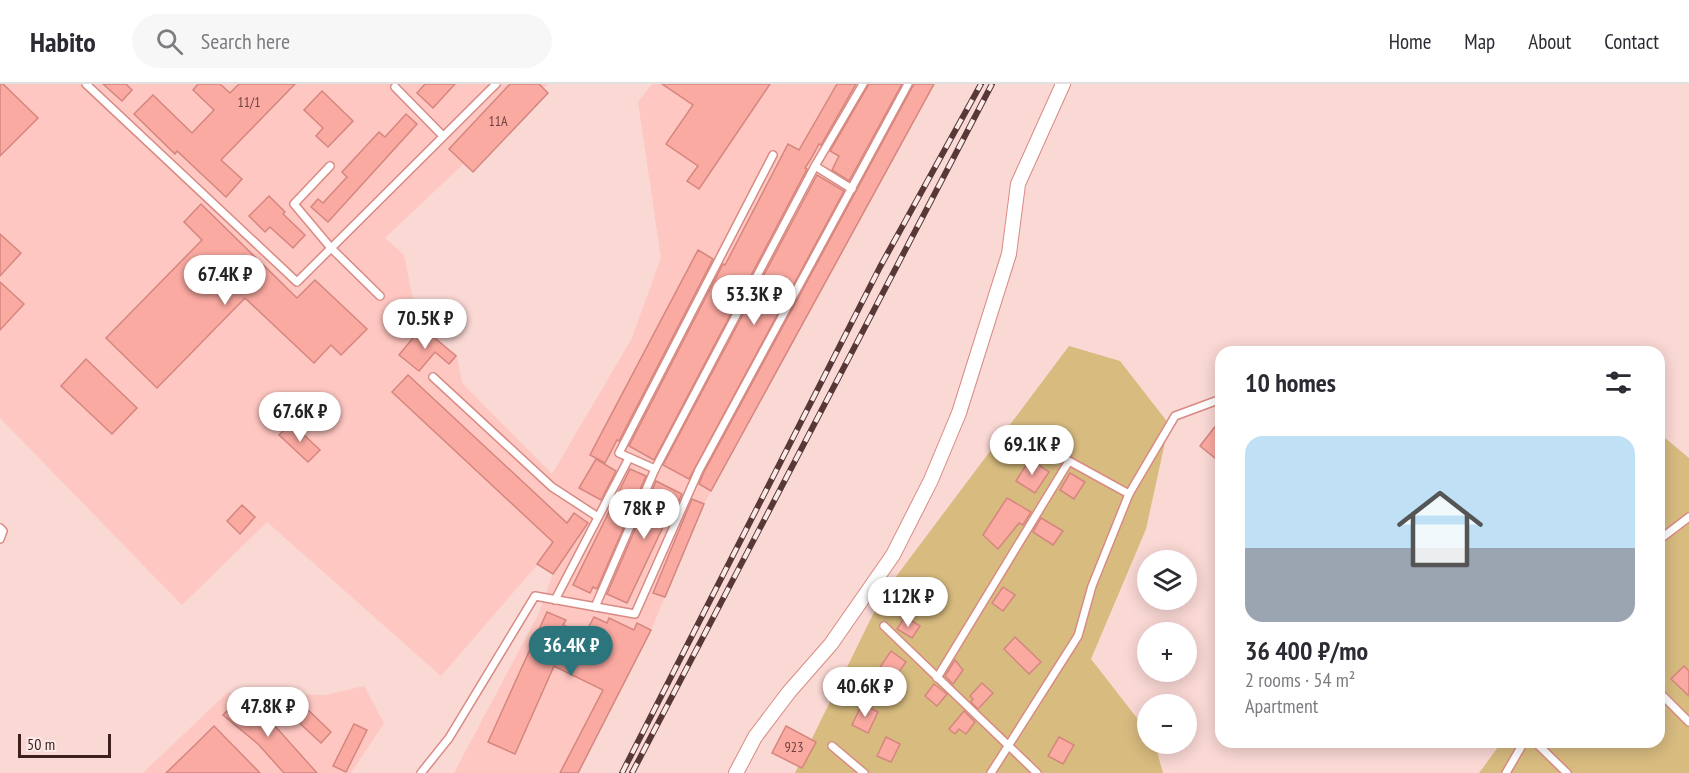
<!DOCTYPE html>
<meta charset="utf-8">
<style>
body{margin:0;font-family:"PT Sans Narrow",sans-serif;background:#f7f7f7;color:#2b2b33;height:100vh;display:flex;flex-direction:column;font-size:22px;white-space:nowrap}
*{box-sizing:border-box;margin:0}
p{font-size:20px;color:#7c7c81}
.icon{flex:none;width:33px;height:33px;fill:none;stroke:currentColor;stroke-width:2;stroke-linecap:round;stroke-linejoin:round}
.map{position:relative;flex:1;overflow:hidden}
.side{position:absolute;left:1215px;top:262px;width:450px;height:402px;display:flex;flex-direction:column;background:#fff;border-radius:18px;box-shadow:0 3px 15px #0003}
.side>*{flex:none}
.controls{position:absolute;left:1137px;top:466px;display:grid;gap:12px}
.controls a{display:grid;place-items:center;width:60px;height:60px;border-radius:50%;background:#fff;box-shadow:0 3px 15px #0003;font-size:30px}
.scale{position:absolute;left:18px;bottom:15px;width:93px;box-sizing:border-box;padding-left:6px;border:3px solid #3e1f1d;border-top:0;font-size:16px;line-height:21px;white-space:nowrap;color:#3e1f1d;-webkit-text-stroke:4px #fbe9e7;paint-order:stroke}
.price{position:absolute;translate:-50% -51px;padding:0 14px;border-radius:21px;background:#fff;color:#222;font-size:20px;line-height:39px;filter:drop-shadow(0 2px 3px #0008)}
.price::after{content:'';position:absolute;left:50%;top:36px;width:18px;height:14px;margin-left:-9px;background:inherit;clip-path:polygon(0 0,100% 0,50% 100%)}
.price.on{background:#2c757d;color:#fff}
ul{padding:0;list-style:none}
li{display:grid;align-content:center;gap:12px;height:318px;padding:0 30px}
li span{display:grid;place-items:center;height:186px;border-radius:18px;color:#555}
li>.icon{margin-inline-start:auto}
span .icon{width:108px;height:108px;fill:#fffc;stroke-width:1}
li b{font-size:26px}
h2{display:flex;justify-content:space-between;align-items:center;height:72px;padding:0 30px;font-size:26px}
header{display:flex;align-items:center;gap:36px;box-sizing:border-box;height:84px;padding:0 30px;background:#fff;border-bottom:2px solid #e1e1e2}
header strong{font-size:28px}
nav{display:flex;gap:33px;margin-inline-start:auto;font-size:21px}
.search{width:420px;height:54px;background:#f7f7f7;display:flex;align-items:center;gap:15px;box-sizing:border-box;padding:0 21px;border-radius:33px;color:#7c7c81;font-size:22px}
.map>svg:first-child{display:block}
.built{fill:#ffc7c1}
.green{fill:#d7bb7f}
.building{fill:#fbaaa2;stroke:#d4867f;stroke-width:1.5}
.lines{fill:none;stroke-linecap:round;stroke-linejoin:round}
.lane-casing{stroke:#d88a83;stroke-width:10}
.street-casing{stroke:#d88a83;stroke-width:16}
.lane{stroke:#fff;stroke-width:7}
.street{stroke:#fff;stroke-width:14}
.rail-casing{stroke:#573836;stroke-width:6}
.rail{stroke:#fbe9e7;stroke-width:4;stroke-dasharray:11;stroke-linecap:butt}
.labels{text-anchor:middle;stroke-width:4.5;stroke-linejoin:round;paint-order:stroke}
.number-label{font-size:14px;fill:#6d423e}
</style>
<header>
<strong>Habito</strong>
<div class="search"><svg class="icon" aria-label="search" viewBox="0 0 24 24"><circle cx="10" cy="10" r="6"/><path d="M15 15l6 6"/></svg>Search here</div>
<nav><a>Home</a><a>Map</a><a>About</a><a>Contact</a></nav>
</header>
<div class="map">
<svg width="1689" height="689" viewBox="0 0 1689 689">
<rect width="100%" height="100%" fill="#fad8d4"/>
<g class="built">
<polygon points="0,0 548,0 385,154 404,171 418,239 457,271 462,299 552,390 631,256 661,174 638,18 652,0 934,0 703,422 651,546 578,689 454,689 539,529 553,489 537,481 441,592 267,438 182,521 0,334"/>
<polygon points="364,602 384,639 351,689 143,689 227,609 326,611"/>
</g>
<g class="green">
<polygon points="1069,262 1120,277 1169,340 1146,445 1091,575 1147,647 1148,660 1155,660 1163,689 795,689 883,510"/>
<polygon points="1659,349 1689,374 1689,689 1479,689 1501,659 1659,658"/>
</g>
<g class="building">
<polygon points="0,0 3,0 38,34 0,72"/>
<polygon points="103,0 126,0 132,6 122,17"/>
<polygon points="198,0 220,0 230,9 239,0 295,0 221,76 242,95 226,113 177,67 175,70 134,30 153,11 192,49 214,26 193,6"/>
<polygon points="425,0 455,0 433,24 417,9"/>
<polygon points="510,0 539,0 548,9 473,88 449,65"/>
<polygon points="662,0 770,0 699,105 687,97 698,82 666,60 693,21"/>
<polygon points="837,0 856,0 821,61 819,60 812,73 805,84 807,85 654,376 629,362 723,180 725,181 788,60 799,66"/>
<polygon points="869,0 902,0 849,97 832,86 839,72 830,67"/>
<polygon points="914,0 934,0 711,407 699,400 704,388"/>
<polygon points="322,7 353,37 328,63 316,52 323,44 304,26"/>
<polygon points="406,30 417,40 328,138 311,123 318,115 323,119 347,93 342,88 379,48 385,53"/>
<polygon points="817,91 844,107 689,395 663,381"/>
<polygon points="269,112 285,128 283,130 305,151 293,164 270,143 265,148 249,132"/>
<polygon points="201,120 297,214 315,196 367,245 341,271 331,261 314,279 245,214 157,304 106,254 202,156 184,138"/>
<polygon points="0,150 21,169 0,192"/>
<polygon points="698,166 713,175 619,357 617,356 605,379 590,371"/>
<polygon points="0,198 24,220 0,246"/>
<polygon points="422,243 456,272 449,280 435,268 419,287 399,271"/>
<polygon points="86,275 137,324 112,350 61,302"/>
<polygon points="408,291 567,439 574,429 588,439 553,490 537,480 553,458 392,308"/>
<polygon points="1221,335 1221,379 1200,362"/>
<polygon points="291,339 320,366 308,378 279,351"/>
<polygon points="596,375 616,387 601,416 579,404"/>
<polygon points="1030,375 1049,388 1035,409 1016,397"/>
<polygon points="630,385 646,392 597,505 593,503 590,509 573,501"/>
<polygon points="1070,389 1085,398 1074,415 1060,406"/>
<polygon points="656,397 682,410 674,427 671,426 627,519 607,510"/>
<polygon points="1007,414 1031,428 1023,441 1019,439 998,465 983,451"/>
<polygon points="692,415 704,420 665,513 653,509"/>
<polygon points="242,421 255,433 240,450 227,437"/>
<polygon points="1041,434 1063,447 1053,461 1033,448"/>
<polygon points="1003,503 1015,511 1003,527 992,519"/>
<polygon points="547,528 566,536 563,541 585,550 594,533 607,539 609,534 634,546 637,539 651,546 578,689 560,689 603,606 554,582 515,670 488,658"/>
<polygon points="905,533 920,542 912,554 897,545"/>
<polygon points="1015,553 1041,578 1029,590 1004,565"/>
<polygon points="891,567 906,578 891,599 876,589"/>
<polygon points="955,576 963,586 953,600 945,592"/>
<polygon points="1684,582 1689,587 1689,612 1671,595"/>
<polygon points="982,599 993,609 978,625 971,618 973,615 970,612"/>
<polygon points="934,600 947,610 937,622 925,612"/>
<polygon points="240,614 275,642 317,689 284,689 258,660 223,631"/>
<polygon points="862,620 878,628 868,649 852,641"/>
<polygon points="304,622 331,648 321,659 293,633"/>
<polygon points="964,627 975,638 966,650 959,645 955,650 949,645"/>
<polygon points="354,640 367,646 346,688 333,682"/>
<polygon points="214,642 260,689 166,689 197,659"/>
<polygon points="786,642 816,658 802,684 772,669"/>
<polygon points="886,653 900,660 891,678 877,672"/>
<polygon points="1059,653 1074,661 1063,680 1048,672"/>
</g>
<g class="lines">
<g class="lane-casing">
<g id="lane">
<polyline points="86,0 297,198 496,0"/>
<polyline points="395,3 443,52"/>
<polyline points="330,82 294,120 331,164 380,212"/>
<polyline points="815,82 863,0"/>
<polyline points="433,293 552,403 598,433"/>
<polyline points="655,385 619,369 773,71"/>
<polyline points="0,444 3,447 0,455"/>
<polyline points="1659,456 1689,433"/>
<polyline points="555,516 629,374"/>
<polyline points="595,523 655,385 815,82 852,105"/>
<polyline points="884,542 1037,689"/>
<polyline points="937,594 1069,377 1129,410"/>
<polyline points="1659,608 1689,638"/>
<polyline points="1535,658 1567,689"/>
<polyline points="832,662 864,689"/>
<polyline points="421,689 449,654 535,512 635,530 699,386 908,0"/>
<polyline points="991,689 1078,552 1092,502 1129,410 1175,332 1221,315"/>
<polyline points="1506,689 1524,658"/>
</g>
</g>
<g class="street-casing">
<polyline id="street" points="736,689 755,653 789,608 831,560 893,471 931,396 959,329 1009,170 1018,100 1063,0"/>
</g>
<use href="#lane" class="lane"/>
<use href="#street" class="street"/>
<g class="rail-casing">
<g id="rail">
<polyline points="622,689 880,183 981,0"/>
<polyline points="632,689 992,0"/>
</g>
</g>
<use href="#rail" class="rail"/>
</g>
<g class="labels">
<g class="number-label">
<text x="249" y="23">11/1</text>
<text x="498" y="42">11А</text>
<text x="794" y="668">923</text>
</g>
</g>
</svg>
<div class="controls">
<a><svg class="icon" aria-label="layers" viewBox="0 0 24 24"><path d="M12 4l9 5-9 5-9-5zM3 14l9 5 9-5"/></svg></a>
<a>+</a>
<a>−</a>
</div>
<div class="scale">50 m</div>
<b class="price" style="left:225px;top:222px">67.4K ₽</b>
<b class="price" style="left:754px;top:242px">53.3K ₽</b>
<b class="price" style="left:425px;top:266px">70.5K ₽</b>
<b class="price" style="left:300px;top:359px">67.6K ₽</b>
<b class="price" style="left:1032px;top:392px">69.1K ₽</b>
<b class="price" style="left:644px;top:456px">78K ₽</b>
<b class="price" style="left:908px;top:544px">112K ₽</b>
<b class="price on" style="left:571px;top:593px">36.4K ₽</b>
<b class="price" style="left:865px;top:634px">40.6K ₽</b>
<b class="price" style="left:268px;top:654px">47.8K ₽</b>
<section class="side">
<h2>10 homes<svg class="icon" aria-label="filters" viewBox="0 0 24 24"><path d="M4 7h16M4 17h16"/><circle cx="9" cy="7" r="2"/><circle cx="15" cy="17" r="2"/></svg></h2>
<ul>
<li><span style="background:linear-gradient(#bfe0f5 60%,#9aa5b1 0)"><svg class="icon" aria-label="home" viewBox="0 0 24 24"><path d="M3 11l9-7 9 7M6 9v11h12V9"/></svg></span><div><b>36 400 ₽/mo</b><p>2 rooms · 54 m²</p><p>Apartment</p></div></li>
</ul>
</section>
</div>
